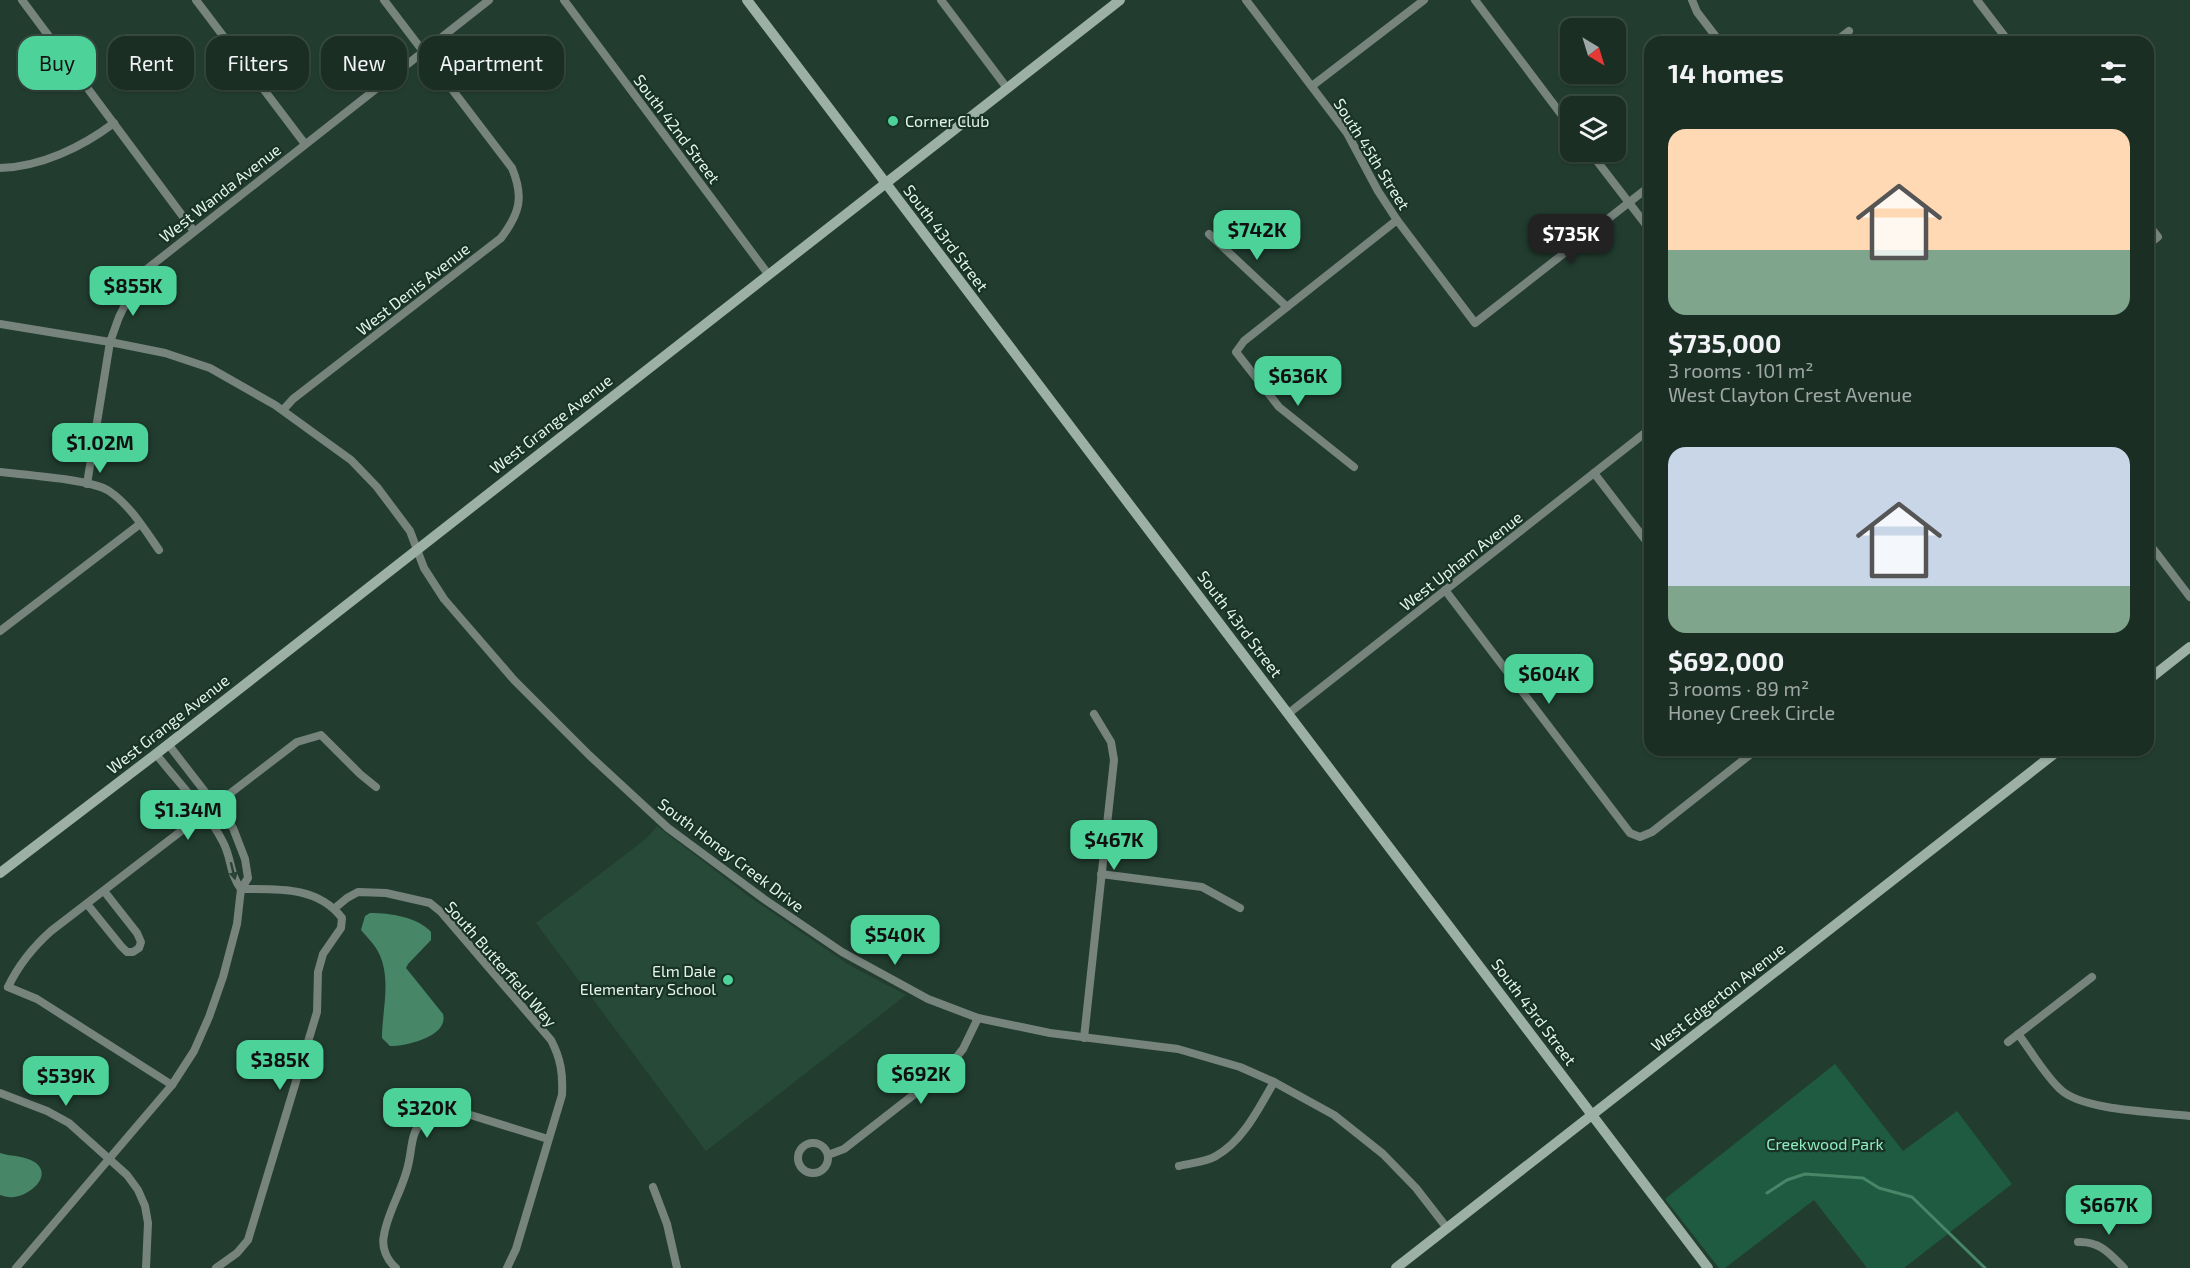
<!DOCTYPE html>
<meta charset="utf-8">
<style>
body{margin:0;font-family:"Exo 2",sans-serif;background:#23362c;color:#f1f3f6;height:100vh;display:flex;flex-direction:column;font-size:22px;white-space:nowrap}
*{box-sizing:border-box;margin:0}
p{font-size:20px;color:#9fa8a6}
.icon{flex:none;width:33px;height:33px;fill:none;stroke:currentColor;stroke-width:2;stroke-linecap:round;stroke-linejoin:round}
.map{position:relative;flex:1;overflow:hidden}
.details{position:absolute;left:1644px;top:36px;width:510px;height:720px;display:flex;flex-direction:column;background:#1a2e24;border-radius:18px;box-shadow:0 2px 4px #0004,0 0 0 2px #384a41}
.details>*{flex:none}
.banner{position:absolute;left:18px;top:36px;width:570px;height:54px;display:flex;gap:12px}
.needle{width:39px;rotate:142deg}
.controls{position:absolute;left:1560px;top:18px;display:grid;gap:12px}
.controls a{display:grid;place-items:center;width:66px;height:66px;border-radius:12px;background:#1a2e24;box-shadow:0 2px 4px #0004,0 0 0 2px #384a41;font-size:30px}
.price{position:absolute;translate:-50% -51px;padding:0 14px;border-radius:12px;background:#4dd39a;color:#111;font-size:20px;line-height:39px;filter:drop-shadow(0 2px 3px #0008)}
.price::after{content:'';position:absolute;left:50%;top:36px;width:18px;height:14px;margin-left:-9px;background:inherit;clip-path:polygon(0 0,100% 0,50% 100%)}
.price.current{background:#222;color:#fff}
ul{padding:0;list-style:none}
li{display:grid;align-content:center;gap:12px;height:318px;padding:0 24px}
li span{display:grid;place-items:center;height:186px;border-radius:18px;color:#555}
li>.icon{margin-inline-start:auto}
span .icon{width:108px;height:108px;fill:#fffc;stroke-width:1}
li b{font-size:26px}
h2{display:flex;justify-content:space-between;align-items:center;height:72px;padding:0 24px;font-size:26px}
.pill{padding:0 21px;border-radius:18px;background:#1a2e24;box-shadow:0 2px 4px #0004,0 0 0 2px #384a41;font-size:21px;line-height:54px}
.pill.current{background:#4dd39a;color:#111}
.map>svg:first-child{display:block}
.built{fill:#264938}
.green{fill:#1e5b40}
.water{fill:#488668}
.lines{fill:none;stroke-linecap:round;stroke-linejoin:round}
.stream{stroke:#488668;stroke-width:3}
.street{stroke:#77847d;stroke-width:8}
.secondary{stroke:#9cb0a5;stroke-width:10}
.oneway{fill:#2b4337}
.poi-dot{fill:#4dd39a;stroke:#183326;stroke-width:2}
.labels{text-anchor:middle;stroke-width:4.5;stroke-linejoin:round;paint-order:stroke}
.poi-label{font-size:16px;fill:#e4f4eb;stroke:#183326;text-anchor:start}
.street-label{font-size:16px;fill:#e4f4eb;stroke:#183326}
.park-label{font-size:16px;fill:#90edbf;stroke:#183326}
</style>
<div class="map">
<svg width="2190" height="1268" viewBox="0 0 2190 1268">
<rect width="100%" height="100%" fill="#223d30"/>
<polygon class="built" points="657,826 747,895 849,965 906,995 706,1151 536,923 647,838"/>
<polygon class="green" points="1835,1064 1903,1151 1957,1111 2012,1184 1904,1268 1867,1268 1814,1200 1725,1268 1719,1268 1665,1199"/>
<g class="water">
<path d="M370,913C390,913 418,917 431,932V940L408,964L406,968L443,1014C449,1036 407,1046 390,1046L382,1038C382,1009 393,975 376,948C372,942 366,936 361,930L365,916Z"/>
<path d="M0,1153C12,1157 25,1155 36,1163C53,1177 28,1196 14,1197C9,1198 4,1196 0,1195Z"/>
</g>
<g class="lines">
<polyline class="stream" points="1767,1193 1787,1180 1805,1174 1863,1178 1879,1188 1912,1197 1985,1268"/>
<g class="street">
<polyline points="22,0 193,230"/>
<polyline points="196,0 305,144"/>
<polyline points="564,0 768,274"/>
<polyline points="941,0 1007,88"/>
<polyline points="1246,0 1347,133 1378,191 1397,220 1475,323 1650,186"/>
<polyline points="1475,0 1570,126"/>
<polyline points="1692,0 1697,12 1720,42"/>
<polyline points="1977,0 2009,42"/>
<polyline points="1835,42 1849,31"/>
<polyline points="1312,86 1424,0"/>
<polyline points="1590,152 1650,230"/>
<path d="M0,168C41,167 82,147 114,123"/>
<polyline points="2148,224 2158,237 2148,245"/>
<polyline points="1209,234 1287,307"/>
<polyline points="0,324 110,342 165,353 210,368 275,405 351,460 377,487 410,531 424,568 444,599 514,680 589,755 668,828 764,899 842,952 928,999 978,1018 1050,1033 1178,1049 1240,1067 1274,1082 1334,1115 1383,1154 1416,1188 1447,1228"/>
<path d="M283,410L293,399L501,238C520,213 524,197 512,168L384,0"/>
<polyline points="1354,467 1279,407 1236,352 1244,341 1397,220"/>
<path d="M0,472C24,475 91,479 109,491C130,505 145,530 159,550"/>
<polyline points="1594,473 1650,546"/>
<polyline points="87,484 110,342 119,317 133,289 147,269 489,0"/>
<polyline points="2148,542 2190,597"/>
<polyline points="1445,590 1630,833 1640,837 1652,832 1756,750"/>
<polyline points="0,631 140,524"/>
<polyline points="1289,713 1650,429"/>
<path d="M156,754C176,780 209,814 223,842C232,859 229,873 241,889"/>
<polyline points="1101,874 1202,887 1240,908"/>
<polyline points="87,904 121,946 127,952 133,952 139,948 141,942 137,933 104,891"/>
<path d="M335,908L347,898L358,892L386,893L430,903L441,912L551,1040C561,1059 563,1074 562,1095L516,1249L507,1268"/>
<path d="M8,987C19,964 32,948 51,931L297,742L321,735L360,774L376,787"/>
<polyline points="8,987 37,999 172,1085"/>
<path d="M2018,1034C2032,1052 2044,1074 2060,1089C2082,1111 2158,1112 2190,1116"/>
<polyline points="1084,1038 1114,760 1111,742 1094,714"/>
<polyline points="2008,1042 2092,977"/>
<polyline points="0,1093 47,1111 69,1123 127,1175 138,1190 145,1206 148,1223 146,1268"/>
<circle cx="813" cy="1158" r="15"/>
<polyline points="828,1155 844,1149 948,1068 963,1049 978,1018"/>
<path d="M1179,1166C1191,1163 1206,1162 1216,1156C1243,1141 1259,1108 1274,1082"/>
<polyline points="653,1187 667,1224 677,1268"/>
<path d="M2078,1242C2100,1241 2110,1254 2124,1268"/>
<polyline points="16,1268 172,1085 194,1051 209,1017 223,977 237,924 241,889 248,878 245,859 233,828 168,744"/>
<path d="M216,1268L237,1253L248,1240L317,1012L318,972L323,954L341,928L342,918C318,886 277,889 241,889"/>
<path d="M396,1268C387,1260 381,1248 384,1235C388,1210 405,1186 409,1161C412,1148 411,1132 422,1122C433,1112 447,1110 461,1112L548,1139"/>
</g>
<g class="secondary">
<polyline points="747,0 1708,1268"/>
<polyline points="2148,680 2190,647"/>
<polyline points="0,873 156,754 1120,0"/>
<polyline points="1396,1268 2059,750"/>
</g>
</g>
<defs><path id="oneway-solid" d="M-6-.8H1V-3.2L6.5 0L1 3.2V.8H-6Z" transform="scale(1.5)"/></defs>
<use class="oneway" href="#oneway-solid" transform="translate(233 871) rotate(76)"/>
<g class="poi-dot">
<circle cx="893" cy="121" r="6"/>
<circle cx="728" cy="980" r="6"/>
</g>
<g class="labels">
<g class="poi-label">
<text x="905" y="127">Corner Club</text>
<text x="716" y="977" text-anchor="end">Elm Dale<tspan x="716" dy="18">Elementary School</tspan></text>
</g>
<g class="street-label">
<text transform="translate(677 129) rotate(53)" y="6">South 42nd Street</text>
<text transform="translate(1372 154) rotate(58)" y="6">South 45th Street</text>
<text transform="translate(220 193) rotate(-38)" y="6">West Wanda Avenue</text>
<text transform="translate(946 238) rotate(53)" y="6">South 43rd Street</text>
<text transform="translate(413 289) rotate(-38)" y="6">West Denis Avenue</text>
<text transform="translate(551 424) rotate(-38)" y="6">West Grange Avenue</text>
<text transform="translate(1461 561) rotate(-38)" y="6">West Upham Avenue</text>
<text transform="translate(1240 624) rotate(53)" y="6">South 43rd Street</text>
<text transform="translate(168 724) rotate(-38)" y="6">West Grange Avenue</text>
<text transform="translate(731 855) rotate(37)" y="6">South Honey Creek Drive</text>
<text transform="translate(501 964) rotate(49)" y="6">South Butterfield Way</text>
<text transform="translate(1718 997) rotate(-38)" y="6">West Edgerton Avenue</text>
<text transform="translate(1534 1012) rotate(53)" y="6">South 43rd Street</text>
</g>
<g class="park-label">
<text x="1825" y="1150">Creekwood Park</text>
</g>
</g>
</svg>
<div class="controls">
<a><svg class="needle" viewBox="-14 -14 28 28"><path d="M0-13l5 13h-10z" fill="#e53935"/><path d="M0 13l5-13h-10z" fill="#9fa8a6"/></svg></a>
<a><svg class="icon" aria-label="layers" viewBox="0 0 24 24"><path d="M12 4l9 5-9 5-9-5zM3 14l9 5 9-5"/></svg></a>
</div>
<b class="price" style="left:1257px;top:261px">$742K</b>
<b class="price current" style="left:1571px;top:265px">$735K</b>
<b class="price" style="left:133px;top:317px">$855K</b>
<b class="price" style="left:1298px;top:407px">$636K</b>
<b class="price" style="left:100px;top:474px">$1.02M</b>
<b class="price" style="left:1549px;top:705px">$604K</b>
<b class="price" style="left:188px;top:841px">$1.34M</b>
<b class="price" style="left:1114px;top:871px">$467K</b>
<b class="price" style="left:895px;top:966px">$540K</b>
<b class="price" style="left:280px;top:1091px">$385K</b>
<b class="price" style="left:921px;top:1105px">$692K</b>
<b class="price" style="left:66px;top:1107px">$539K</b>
<b class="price" style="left:427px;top:1139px">$320K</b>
<b class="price" style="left:2109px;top:1236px">$667K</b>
<div class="banner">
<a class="pill current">Buy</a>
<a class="pill">Rent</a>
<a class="pill">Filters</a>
<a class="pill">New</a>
<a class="pill">Apartment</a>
</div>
<section class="details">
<h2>14 homes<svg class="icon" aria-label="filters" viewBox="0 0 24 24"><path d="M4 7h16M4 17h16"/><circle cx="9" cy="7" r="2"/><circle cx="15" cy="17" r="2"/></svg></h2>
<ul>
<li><span style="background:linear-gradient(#ffd9b3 65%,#7fa58c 0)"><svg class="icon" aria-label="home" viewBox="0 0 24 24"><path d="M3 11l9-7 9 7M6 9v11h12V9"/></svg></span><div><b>$735,000</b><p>3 rooms · 101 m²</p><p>West Clayton Crest Avenue</p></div></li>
<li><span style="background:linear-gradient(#c9d6e8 75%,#7fa58c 0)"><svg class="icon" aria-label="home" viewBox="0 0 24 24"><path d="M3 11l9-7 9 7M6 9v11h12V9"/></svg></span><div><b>$692,000</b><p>3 rooms · 89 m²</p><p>Honey Creek Circle</p></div></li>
</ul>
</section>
</div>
